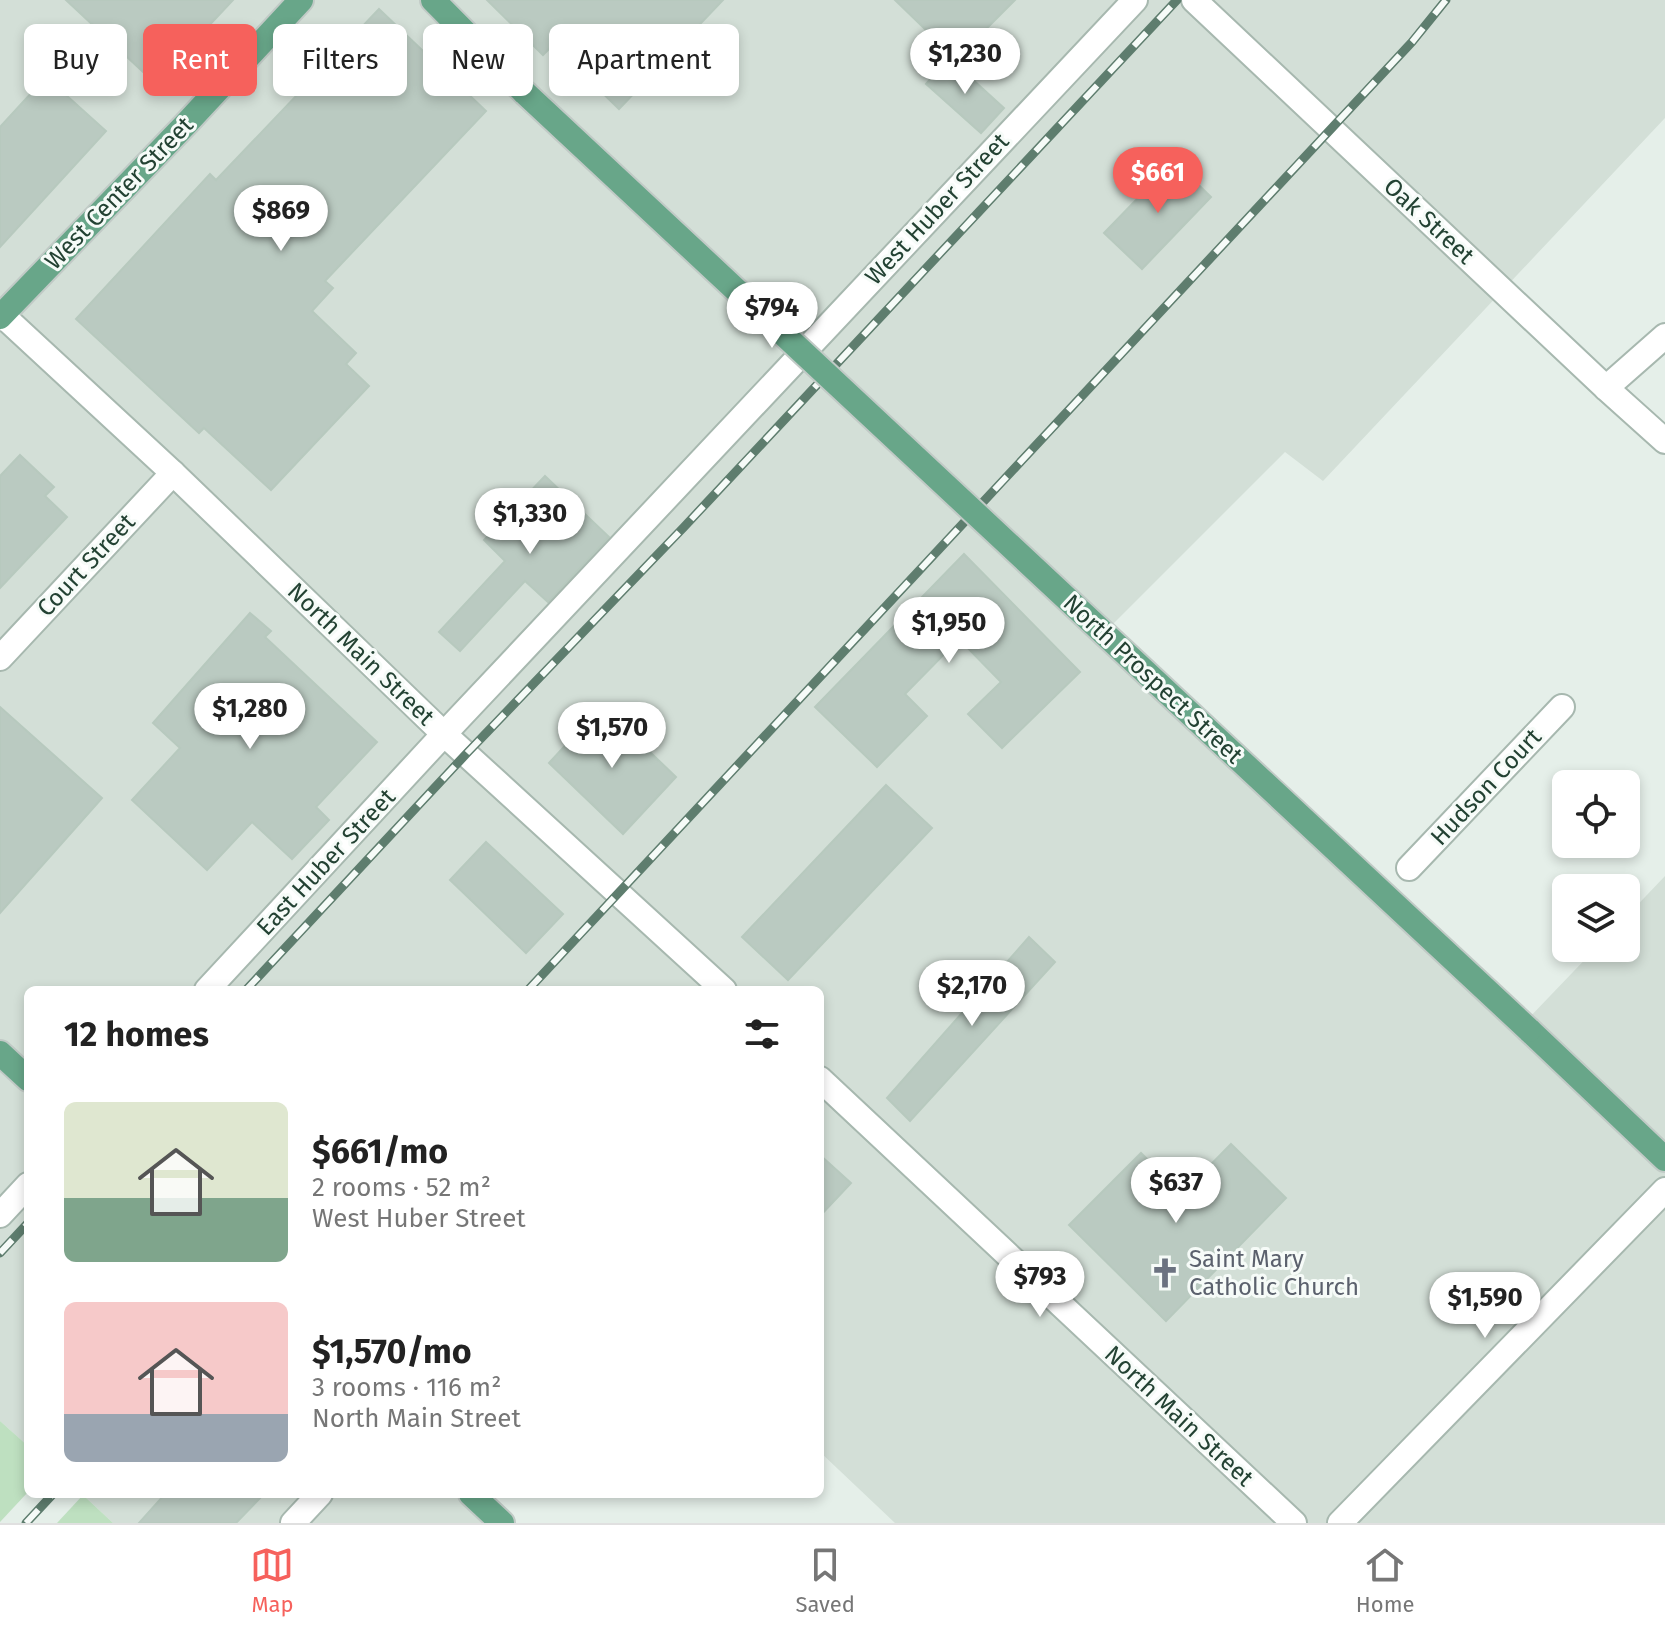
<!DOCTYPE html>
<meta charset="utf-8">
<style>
body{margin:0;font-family:"Fira Sans",sans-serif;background:#f6f6f6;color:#222;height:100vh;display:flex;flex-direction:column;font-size:30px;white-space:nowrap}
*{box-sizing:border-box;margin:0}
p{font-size:26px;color:#767676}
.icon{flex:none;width:44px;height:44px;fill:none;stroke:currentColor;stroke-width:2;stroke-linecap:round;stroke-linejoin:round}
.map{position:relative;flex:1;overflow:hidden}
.panel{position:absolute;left:24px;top:986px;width:800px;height:512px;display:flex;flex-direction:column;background:#fff;border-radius:12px;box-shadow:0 4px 12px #0003}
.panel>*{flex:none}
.guide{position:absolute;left:24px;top:24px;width:800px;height:72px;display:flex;gap:16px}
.fabs{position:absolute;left:1552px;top:770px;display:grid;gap:16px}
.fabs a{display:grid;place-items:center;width:88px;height:88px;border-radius:12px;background:#fff;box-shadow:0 4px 12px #0003;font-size:40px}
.price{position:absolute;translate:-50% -68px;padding:0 18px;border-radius:28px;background:#fff;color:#222;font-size:26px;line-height:52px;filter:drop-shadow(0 2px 4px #0008)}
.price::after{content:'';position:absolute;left:50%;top:48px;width:24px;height:18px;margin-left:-12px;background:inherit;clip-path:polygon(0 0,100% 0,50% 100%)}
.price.active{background:#f6615c;color:#fff}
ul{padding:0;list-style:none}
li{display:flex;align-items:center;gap:24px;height:200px;padding:0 40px}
li span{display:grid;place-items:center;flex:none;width:224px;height:160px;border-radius:12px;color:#555}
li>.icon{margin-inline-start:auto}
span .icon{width:96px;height:96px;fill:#fffc;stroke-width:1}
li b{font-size:34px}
h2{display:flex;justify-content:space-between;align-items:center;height:96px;padding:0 40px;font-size:34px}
.tag{padding:0 28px;border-radius:12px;background:#fff;box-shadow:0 4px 12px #0003;font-size:28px;line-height:72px}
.tag.active{background:#f6615c;color:#fff}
.tab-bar{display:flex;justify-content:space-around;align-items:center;height:112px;border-top:2px solid #e0e0e0;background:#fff;font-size:22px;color:#767676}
.tab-bar a{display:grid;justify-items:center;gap:4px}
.tab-bar .active{color:#f6615c}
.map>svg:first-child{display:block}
.built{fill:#d3dfd7}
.green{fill:#bee0c0}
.building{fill:#bacac1;stroke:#b7c9be;stroke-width:2}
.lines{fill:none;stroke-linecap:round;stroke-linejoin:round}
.minor-casing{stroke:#a7b8af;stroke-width:28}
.tertiary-casing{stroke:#a7b8af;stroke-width:28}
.primary-casing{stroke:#c1cac6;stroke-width:28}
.minor{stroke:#fff;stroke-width:24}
.tertiary{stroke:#fff;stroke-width:24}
.primary{stroke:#68a689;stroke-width:24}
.rail-casing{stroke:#5e7d6e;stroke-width:9}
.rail{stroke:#f6fbf8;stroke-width:6;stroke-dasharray:18;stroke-linecap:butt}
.primary-bridge-casing{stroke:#c1cac6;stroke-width:28;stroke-linecap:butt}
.primary-bridge{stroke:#68a689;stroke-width:24}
.labels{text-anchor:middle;stroke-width:6;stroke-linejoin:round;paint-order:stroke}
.street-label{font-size:24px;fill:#234233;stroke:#f6fbf8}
.worship-label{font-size:24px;fill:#5b616d;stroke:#f6fbf8;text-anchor:start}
</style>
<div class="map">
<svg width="1665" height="1523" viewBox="0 0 1665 1523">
<rect width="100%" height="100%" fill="#e5efe9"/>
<g class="built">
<polygon points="0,0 1665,0 1665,118 1323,481 1285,452 1109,628 1527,1020 1596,948 1626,948 1626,917 1665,876 1665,1523 895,1523 820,1452 820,990 28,990 28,1446 0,1421"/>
<polygon points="82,1494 471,1494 502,1523 113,1523"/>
</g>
<g class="green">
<polygon points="0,1421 28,1446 28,1492 0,1522"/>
<polygon points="83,1495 113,1523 57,1523"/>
</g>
<g class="building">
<polygon points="66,0 233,0 155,83"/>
<polygon points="487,0 723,0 619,109 553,45 543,55"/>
<polygon points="895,0 1015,0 956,59"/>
<polygon points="379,9 486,111 325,281 333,288 312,311 356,353 346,364 369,386 271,490 204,428 199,433 76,319 210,174 216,180"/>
<polygon points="949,58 1004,108 981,133 926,84"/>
<polygon points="46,77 106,131 0,247 0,127"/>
<polygon points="1174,161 1211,197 1142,269 1104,233"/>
<polygon points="20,455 54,487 45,496 67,517 0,588 0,476"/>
<polygon points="545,476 609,537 548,602 525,581 460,651 439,632 505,561 484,540"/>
<polygon points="964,554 1080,672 1002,748 968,714 1001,682 959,639 905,694 927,716 877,767 815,707"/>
<polygon points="250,613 271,631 265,637 377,742 316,807 329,820 292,859 252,822 207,870 132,800 180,748 153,723"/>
<polygon points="602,706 676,777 623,834 549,763"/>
<polygon points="0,707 102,798 0,913"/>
<polygon points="886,785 932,828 788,980 742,937"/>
<polygon points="486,842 563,914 526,953 450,880"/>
<polygon points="1029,937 1055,962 910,1121 887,1098"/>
<polygon points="1231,1144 1286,1198 1166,1321 1069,1225 1141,1153 1182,1194"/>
<polygon points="820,1155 851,1183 820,1216"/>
<polygon points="165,1494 264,1494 236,1523 139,1523"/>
</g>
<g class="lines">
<g class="minor-casing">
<g id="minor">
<polyline points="1194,0 1606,388 1665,441"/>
<polyline points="1606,388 1665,336"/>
<polyline points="0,658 173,473"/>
<polyline points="1409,868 1562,707"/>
<polyline points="207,990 444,734 1135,0"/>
<polyline points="0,1215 28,1185"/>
<polyline points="293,1523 320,1494"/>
<polyline points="1340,1523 1665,1190"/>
</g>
</g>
<g class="tertiary-casing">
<g id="tertiary">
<polyline points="0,313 173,473 444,734 724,990"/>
<polyline points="820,1079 1294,1523"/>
</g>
</g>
<g class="primary-casing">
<g id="primary">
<polyline points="433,0 525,93"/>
<polyline points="0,317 185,125 301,0"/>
<polyline points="1529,1030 1665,1159"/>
<polyline points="0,1053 28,1079"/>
<polyline points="471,1494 502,1523"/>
</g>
</g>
<use href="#minor" class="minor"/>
<use href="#tertiary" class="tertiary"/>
<use href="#primary" class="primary"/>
<g class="rail-casing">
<g id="rail">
<polyline points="246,990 467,753 684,527 1177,0"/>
<polyline points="528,990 1412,42 1446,0"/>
<polyline points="0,1253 28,1223"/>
<polyline points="26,1523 53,1494"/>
</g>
</g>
<use href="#rail" class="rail"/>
<g class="primary-bridge-casing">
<polyline id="primary-bridge" points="525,93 1529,1030"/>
</g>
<use href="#primary-bridge" class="primary-bridge"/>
</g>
<defs>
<g id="church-bare" transform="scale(2.4)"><path d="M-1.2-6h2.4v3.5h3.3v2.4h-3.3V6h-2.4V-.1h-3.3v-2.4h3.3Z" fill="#6b7280" stroke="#f6fbf8" stroke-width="2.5" paint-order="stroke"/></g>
</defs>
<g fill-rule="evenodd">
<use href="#church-bare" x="1165" y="1273"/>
</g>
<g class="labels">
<g class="street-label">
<text transform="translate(119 193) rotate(-46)" y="8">West Center Street</text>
<text transform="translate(937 209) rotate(-47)" y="8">West Huber Street</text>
<text transform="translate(1429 221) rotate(43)" y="8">Oak Street</text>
<text transform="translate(86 565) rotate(-47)" y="8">Court Street</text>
<text transform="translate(361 654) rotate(44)" y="8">North Main Street</text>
<text transform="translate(1153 679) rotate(43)" y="8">North Prospect Street</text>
<text transform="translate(1486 787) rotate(-47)" y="8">Hudson Court</text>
<text transform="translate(326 862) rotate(-47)" y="8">East Huber Street</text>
<text transform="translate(1179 1416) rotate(43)" y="8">North Main Street</text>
</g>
<g class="worship-label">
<text x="1189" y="1267">Saint Mary<tspan x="1189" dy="28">Catholic Church</tspan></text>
</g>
</g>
</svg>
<div class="fabs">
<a><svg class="icon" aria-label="locate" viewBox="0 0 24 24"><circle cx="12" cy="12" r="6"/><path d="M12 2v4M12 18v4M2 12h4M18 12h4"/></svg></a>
<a><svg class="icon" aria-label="layers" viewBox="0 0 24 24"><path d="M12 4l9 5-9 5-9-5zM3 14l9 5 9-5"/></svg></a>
</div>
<b class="price" style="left:965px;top:96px">$1,230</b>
<b class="price active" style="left:1158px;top:215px">$661</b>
<b class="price" style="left:281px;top:253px">$869</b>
<b class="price" style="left:772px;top:350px">$794</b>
<b class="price" style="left:530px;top:556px">$1,330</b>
<b class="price" style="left:949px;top:665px">$1,950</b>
<b class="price" style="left:250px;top:751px">$1,280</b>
<b class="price" style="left:612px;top:770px">$1,570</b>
<b class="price" style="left:972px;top:1028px">$2,170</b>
<b class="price" style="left:1176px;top:1225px">$637</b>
<b class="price" style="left:1040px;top:1319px">$793</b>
<b class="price" style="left:1485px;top:1340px">$1,590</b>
<div class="guide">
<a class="tag">Buy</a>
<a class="tag active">Rent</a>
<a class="tag">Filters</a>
<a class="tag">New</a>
<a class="tag">Apartment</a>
</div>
<section class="panel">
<h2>12 homes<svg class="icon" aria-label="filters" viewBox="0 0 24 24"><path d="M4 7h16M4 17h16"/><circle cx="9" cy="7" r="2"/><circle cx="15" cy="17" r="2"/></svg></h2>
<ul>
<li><span style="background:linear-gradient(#dfe7d0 60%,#7fa58c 0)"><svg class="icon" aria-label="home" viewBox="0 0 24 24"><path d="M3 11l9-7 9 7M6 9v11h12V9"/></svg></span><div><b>$661/mo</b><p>2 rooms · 52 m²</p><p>West Huber Street</p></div></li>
<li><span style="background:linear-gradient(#f6c9c9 70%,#9aa5b1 0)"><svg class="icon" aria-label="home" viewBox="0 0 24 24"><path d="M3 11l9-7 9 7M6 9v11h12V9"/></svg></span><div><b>$1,570/mo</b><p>3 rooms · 116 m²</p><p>North Main Street</p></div></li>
</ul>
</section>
</div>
<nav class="tab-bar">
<a class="active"><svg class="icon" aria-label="map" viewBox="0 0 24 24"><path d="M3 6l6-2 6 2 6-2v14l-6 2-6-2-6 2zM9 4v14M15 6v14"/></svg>Map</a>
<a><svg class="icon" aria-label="saved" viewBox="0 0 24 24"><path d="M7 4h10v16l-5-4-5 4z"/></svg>Saved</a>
<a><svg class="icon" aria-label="home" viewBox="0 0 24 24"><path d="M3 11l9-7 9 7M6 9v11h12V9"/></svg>Home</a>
</nav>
